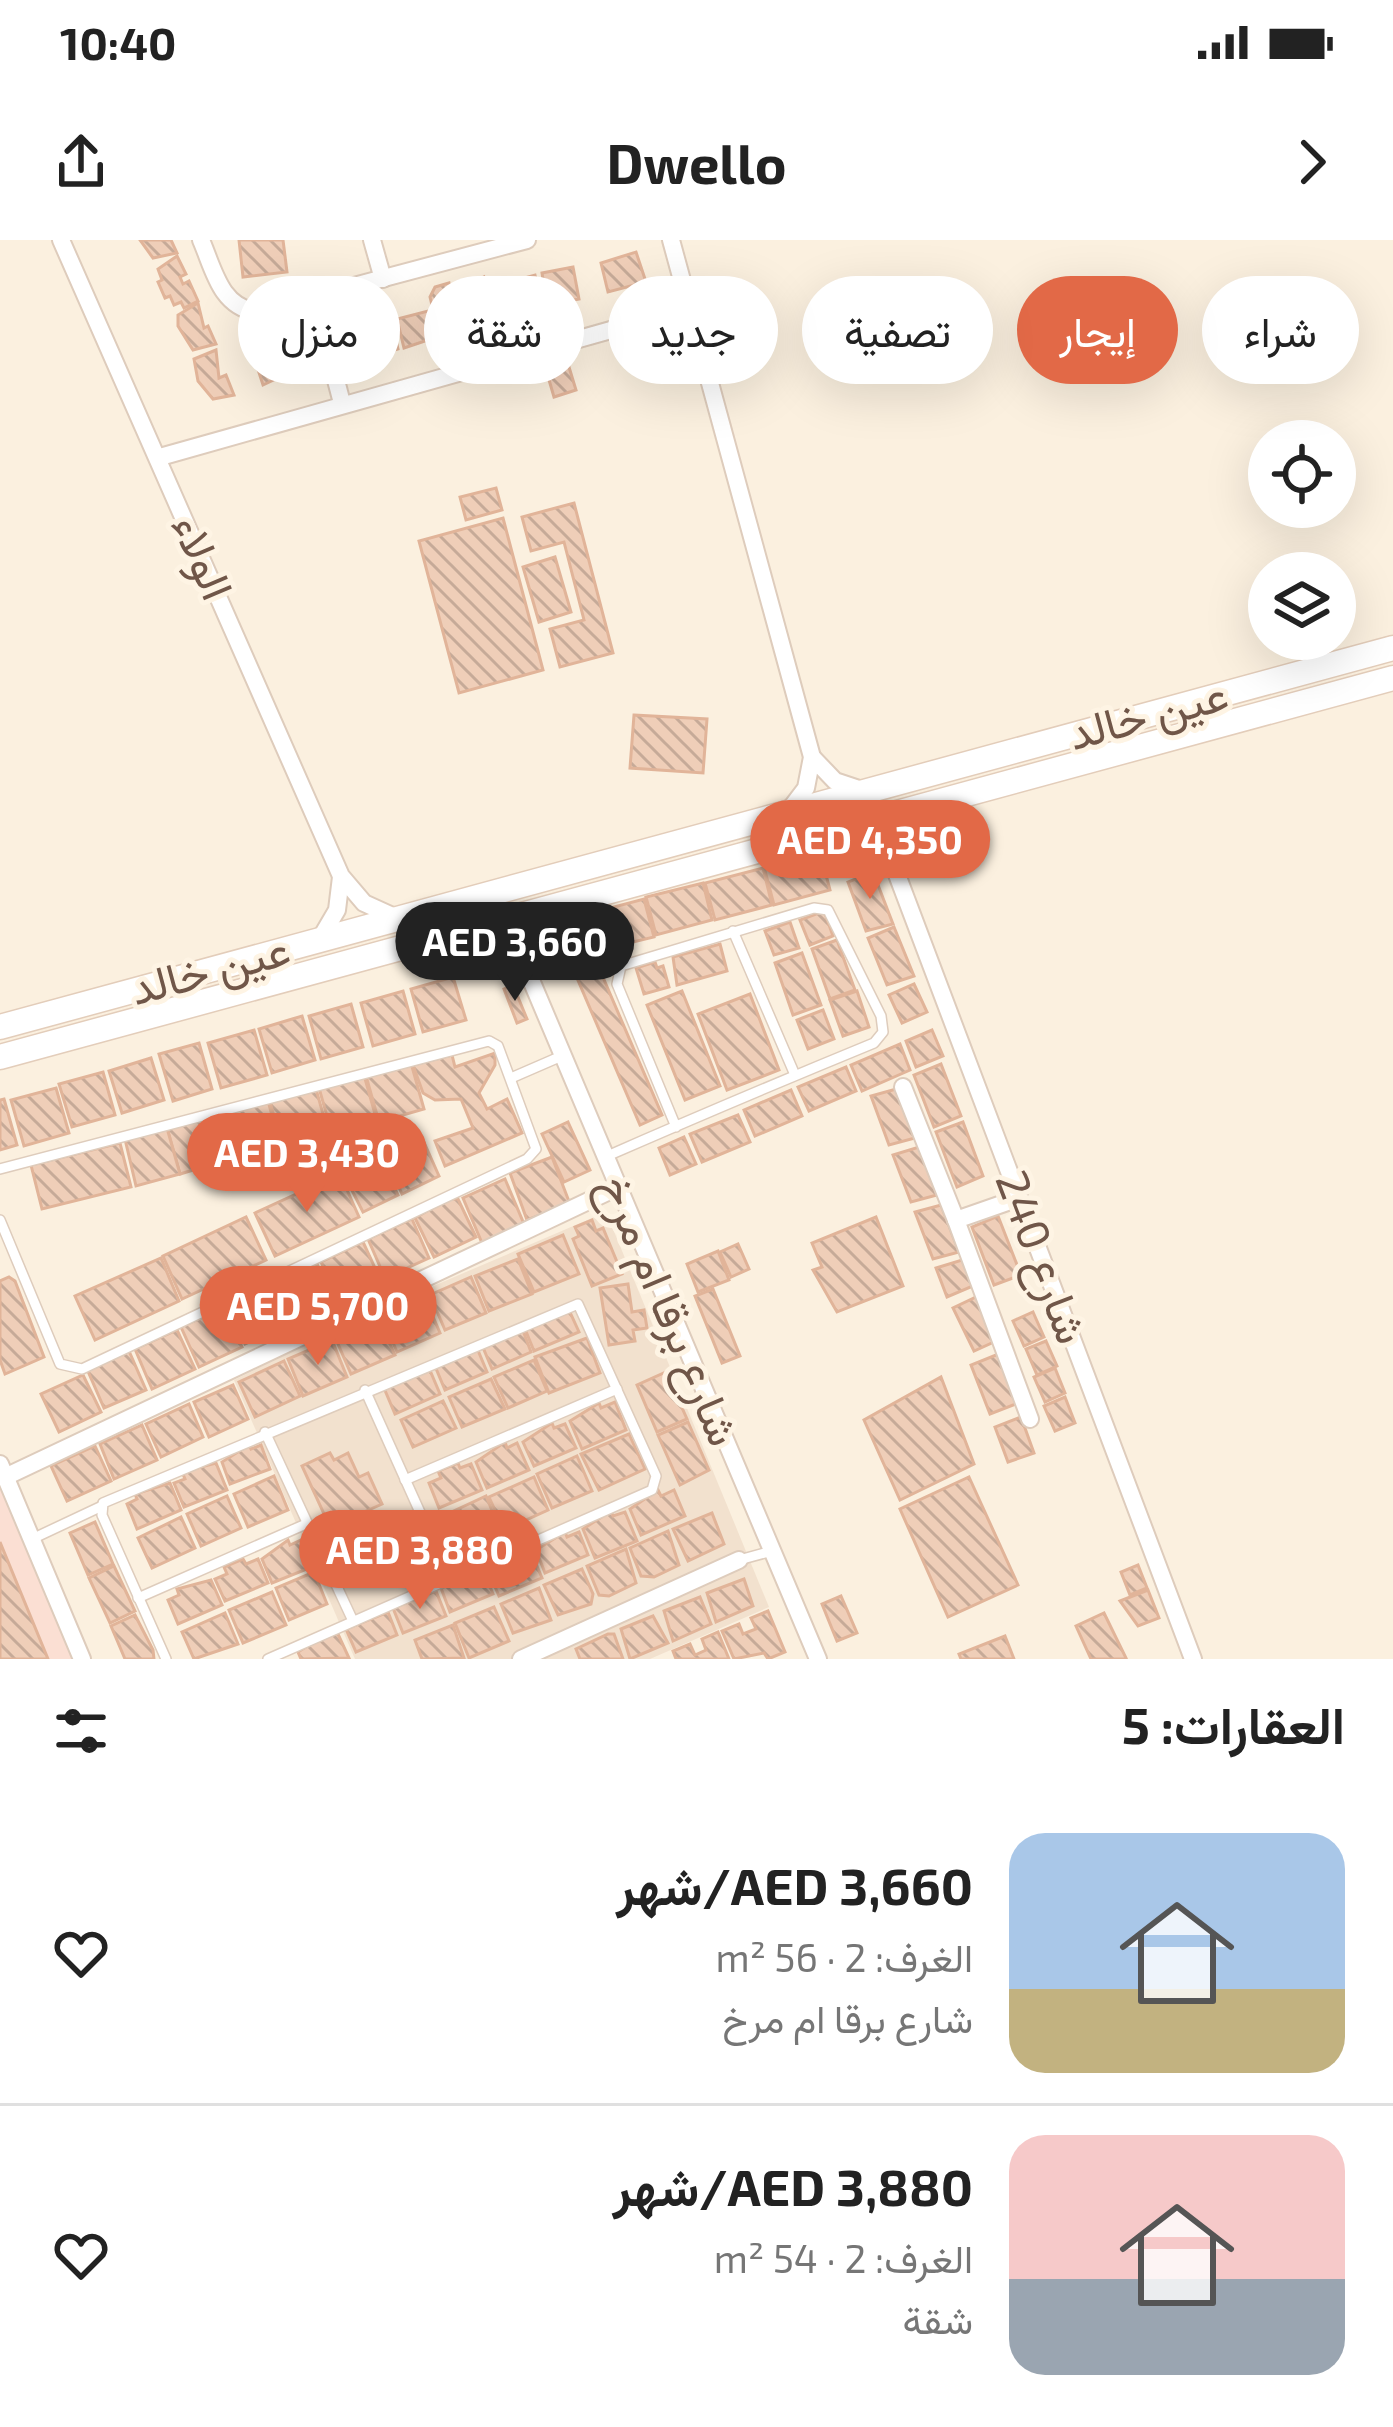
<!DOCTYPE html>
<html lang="ar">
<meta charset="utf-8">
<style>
body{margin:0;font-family:"Exo 2",Vazirmatn,sans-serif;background:#f2f2f2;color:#222;direction:rtl;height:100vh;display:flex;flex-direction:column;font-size:45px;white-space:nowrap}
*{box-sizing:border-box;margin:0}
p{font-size:39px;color:#767676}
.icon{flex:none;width:66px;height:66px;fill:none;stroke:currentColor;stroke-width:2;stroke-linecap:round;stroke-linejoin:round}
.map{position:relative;height:1419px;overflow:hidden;direction:ltr}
.sheet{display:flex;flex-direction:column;background:#fff;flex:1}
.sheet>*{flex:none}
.guide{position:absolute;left:36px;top:36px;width:1323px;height:108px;direction:rtl;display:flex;gap:24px}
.controls{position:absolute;left:1248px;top:180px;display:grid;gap:24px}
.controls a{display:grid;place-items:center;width:108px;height:108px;border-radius:50%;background:#fff;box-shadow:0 12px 48px #0002;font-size:60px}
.price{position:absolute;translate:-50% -102px;padding:0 27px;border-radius:42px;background:#e26947;color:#fff;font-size:39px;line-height:78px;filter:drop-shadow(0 3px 6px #0008)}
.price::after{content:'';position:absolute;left:50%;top:72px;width:36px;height:27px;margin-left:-18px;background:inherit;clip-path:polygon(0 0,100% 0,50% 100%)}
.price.selected{background:#222;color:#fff}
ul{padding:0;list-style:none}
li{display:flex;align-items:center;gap:36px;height:300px;padding:0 48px}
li+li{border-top:3px solid #e0e0e0}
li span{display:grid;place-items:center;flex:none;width:336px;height:240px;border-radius:36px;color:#555}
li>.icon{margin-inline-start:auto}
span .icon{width:144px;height:144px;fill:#fffc;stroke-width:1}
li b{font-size:51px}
h2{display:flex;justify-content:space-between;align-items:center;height:144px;padding:0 48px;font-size:51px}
.pill{padding:0 42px;border-radius:54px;background:#fff;box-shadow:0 12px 48px #0002;font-size:42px;line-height:108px}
.pill.selected{background:#e26947;color:#fff}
.status{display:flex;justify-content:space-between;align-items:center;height:84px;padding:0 60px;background:#fff;direction:ltr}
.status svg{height:33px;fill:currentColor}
header{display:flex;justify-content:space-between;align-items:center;height:156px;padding:0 48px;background:#fff;font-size:54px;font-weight:700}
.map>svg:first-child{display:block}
.residential{fill:#f2e1ce}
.commercial{fill:#fbdfd3}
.building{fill:url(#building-back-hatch);stroke:#e1b499;stroke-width:3}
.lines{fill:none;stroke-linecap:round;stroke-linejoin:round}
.lane-casing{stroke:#deccbc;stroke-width:12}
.street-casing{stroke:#deccbc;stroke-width:20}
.secondary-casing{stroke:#e3cdba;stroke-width:27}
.lane{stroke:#fff;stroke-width:9}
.street{stroke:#fff;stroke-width:16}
.secondary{stroke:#fff;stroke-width:24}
.labels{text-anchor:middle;stroke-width:10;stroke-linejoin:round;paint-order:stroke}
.street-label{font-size:45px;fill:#705648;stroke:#fef4e4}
</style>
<div class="status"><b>10:40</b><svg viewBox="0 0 49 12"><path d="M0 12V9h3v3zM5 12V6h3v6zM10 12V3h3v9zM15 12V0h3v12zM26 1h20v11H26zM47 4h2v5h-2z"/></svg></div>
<header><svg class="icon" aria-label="forward" viewBox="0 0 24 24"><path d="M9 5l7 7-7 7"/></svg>Dwello<svg class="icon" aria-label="share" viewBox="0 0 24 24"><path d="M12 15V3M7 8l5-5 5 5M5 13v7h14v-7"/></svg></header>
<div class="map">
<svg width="1393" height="1419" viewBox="0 0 1393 1419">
<defs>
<pattern id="building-back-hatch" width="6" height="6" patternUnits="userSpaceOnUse" patternTransform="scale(3)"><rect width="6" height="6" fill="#efceb8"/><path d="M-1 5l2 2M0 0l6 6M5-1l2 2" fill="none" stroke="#c6aa98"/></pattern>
</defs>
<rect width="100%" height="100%" fill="#fbf0df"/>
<polygon class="residential" points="606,972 769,1367 650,1419 355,1419 234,1140 375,1071"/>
<polygon class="commercial" points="0,1245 73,1419 0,1419"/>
<g class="building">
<polygon points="140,0 171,0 177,13 153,18"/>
<polygon points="239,0 283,0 287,32 243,37"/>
<polygon points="636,12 646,42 608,52 601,23"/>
<polygon points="177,16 186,34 180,37 183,44 189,41 198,61 184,68 181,62 174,65 170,56 165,58 158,42 162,40 158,29"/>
<polygon points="573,27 579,59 547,65 542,33"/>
<polygon points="535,35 543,68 515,75 506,43"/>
<polygon points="484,37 489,50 500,47 507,79 477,89 468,60 475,54 475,42"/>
<polygon points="449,43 452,57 464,59 472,89 440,98 430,57 435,47"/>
<polygon points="198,63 204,88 208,86 216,104 193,110 178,86 178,75"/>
<polygon points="428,71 434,98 404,108 397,79"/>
<polygon points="391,78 398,109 368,118 360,88"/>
<polygon points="307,96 315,128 293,132 285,100"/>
<polygon points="273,103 280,137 263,145 252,111"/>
<polygon points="216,110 219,138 226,135 234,155 213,159 198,141 194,119"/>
<polygon points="569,127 576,150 554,157 547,133"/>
<polygon points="496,248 502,270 466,280 460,257"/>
<polygon points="574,263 613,413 560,427 550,389 584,380 564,302 531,311 522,277"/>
<polygon points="503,278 543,430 459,453 419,301"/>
<polygon points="555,317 571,372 539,382 523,327"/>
<polygon points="634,475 707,479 703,533 630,528"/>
<polygon points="820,612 830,650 774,665 764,627"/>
<polygon points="834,614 863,620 859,637 830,631"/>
<polygon points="763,628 772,665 715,680 705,643"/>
<polygon points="873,632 893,684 866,691 848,642"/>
<polygon points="703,643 712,680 656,695 646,657"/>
<polygon points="644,659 654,697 600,710 591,673"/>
<polygon points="824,671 833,696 810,705 800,680"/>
<polygon points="587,680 593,702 568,713 562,698 579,681"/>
<polygon points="790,682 799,708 774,715 765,691"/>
<polygon points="894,687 914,736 887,745 868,698"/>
<polygon points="837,700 855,750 830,759 812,709"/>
<polygon points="720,704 727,731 677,745 673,717"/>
<polygon points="590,707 662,875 640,885 568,717"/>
<polygon points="802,713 821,765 793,775 775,723"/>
<polygon points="655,722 657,728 663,726 669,747 644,754 636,728"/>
<polygon points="453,737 466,780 423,792 411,749"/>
<polygon points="914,744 927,772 902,783 889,755"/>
<polygon points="513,745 527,779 517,783 504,749"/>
<polygon points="403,751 415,794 373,806 361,763"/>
<polygon points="682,751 720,846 685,860 647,765"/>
<polygon points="857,751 869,787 843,796 830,760"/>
<polygon points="750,754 779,830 727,850 698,774"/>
<polygon points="351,764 363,807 321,819 309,776"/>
<polygon points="823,770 834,799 808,809 797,780"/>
<polygon points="302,776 315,820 272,833 259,789"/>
<polygon points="254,790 267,835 221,848 208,803"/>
<polygon points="932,790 943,816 916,827 906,801"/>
<polygon points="199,803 212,849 173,861 159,814"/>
<polygon points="900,804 910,830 862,851 851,825"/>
<polygon points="495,813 495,825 479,853 487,869 507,859 522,893 445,926 435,901 473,888 461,859 435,860 423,853 413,825 452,815 455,827"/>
<polygon points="151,818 164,860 122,873 109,831"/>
<polygon points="411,823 424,869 379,882 366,836"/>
<polygon points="941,824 961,876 934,887 914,835"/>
<polygon points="846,827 856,851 809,871 798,847"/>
<polygon points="103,832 115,875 72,887 59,844"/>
<polygon points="364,835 377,881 332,894 319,848"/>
<polygon points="56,848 69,893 24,906 11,860"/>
<polygon points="316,849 329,895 283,908 270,862"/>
<polygon points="896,849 915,898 889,905 871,856"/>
<polygon points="791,850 802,876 755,896 744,870"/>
<polygon points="4,859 17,905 0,910 0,860"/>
<polygon points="268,861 281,907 236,920 223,874"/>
<polygon points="213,875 226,920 180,934 167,888"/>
<polygon points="738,875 750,902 702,922 690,894"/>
<polygon points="568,882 590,930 564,942 542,894"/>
<polygon points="963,882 983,936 957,947 936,892"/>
<polygon points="167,888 180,934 136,946 125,899"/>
<polygon points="684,897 696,924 670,935 659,908"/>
<polygon points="423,900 439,936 402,954 385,917"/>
<polygon points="120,903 131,947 42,969 31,925"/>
<polygon points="919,907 937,955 911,962 893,915"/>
<polygon points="379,915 398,955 363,972 343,933"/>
<polygon points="552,917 570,964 527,980 510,933"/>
<polygon points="340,934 359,977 275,1016 255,973"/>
<polygon points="505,939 524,984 482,1003 463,958"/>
<polygon points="448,959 458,959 476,997 434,1017 415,978"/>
<polygon points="941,965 959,1012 933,1019 915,972"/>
<polygon points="998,976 1021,1035 994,1045 972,987"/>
<polygon points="246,977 266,1020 182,1059 163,1016"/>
<polygon points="876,977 903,1046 837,1072 813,1030 822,1027 812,1003"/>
<polygon points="412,979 429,1018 385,1038 368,999"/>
<polygon points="592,980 596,991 603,988 622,1034 592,1046 573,999 579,996 575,987"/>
<polygon points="563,995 579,1034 534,1052 518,1014"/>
<polygon points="363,1002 381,1041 339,1061 321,1022"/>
<polygon points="738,1004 749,1029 731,1037 720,1012"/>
<polygon points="718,1011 729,1040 698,1052 687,1024"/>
<polygon points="161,1018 179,1061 95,1100 75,1056"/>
<polygon points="518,1019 532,1054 489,1071 475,1036"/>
<polygon points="962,1020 973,1046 947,1057 936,1028"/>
<polygon points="317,1024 335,1062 293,1081 275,1043"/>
<polygon points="9,1037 15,1041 44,1117 5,1134 0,1120 0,1041"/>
<polygon points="471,1037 486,1073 445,1090 430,1055"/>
<polygon points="628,1044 632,1072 644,1070 647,1088 633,1090 635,1101 609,1105 600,1048"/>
<polygon points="270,1046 288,1084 245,1104 228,1065"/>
<polygon points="713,1049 740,1116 722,1123 695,1056"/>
<polygon points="976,1057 996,1101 974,1111 953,1068"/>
<polygon points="425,1058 440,1093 397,1112 382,1077"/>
<polygon points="224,1068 242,1107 199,1127 181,1087"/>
<polygon points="569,1070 579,1092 534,1111 525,1089"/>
<polygon points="1033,1072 1044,1097 1024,1106 1013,1081"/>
<polygon points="378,1078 395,1115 351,1134 335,1097"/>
<polygon points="522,1088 531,1112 492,1129 482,1105"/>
<polygon points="177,1090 195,1129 152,1149 135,1109"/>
<polygon points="587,1098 600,1133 549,1153 535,1117"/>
<polygon points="332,1100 347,1137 303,1156 288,1119"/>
<polygon points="1046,1101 1057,1126 1037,1135 1026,1109"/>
<polygon points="477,1108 487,1132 445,1150 435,1126"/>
<polygon points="129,1111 146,1150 104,1168 87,1129"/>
<polygon points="1001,1113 1021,1162 990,1174 971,1125"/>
<polygon points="534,1120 547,1151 508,1168 494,1137"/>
<polygon points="284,1121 300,1156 255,1177 239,1142"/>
<polygon points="429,1128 440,1154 395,1174 384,1148"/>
<polygon points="1055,1128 1065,1153 1045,1162 1034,1137"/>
<polygon points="666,1132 687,1179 657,1192 637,1145"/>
<polygon points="83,1135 101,1172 59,1192 41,1154"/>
<polygon points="941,1137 974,1224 900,1260 864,1180"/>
<polygon points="491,1139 505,1169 462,1187 449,1157"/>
<polygon points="233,1145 248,1179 209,1197 194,1162"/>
<polygon points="1065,1157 1075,1183 1055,1191 1044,1166"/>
<polygon points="443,1161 456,1188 413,1207 401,1180"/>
<polygon points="615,1162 626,1190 582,1209 570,1181 599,1163 601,1168"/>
<polygon points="189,1164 203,1197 161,1217 146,1184"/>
<polygon points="1021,1177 1034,1213 1008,1222 995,1187"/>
<polygon points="688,1182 709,1230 680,1245 658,1195"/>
<polygon points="552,1183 554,1188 565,1184 576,1208 534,1226 523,1202"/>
<polygon points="142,1185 157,1220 114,1239 100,1204"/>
<polygon points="629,1194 645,1229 599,1250 581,1214"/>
<polygon points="505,1202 507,1208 517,1203 529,1230 487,1248 476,1222"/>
<polygon points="249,1205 251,1209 261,1205 270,1229 230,1244 222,1222"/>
<polygon points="95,1206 111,1241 67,1261 51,1226"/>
<polygon points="330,1213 334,1220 348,1213 359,1237 368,1233 382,1264 330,1287 302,1226"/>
<polygon points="577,1216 592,1251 552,1268 537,1234"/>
<polygon points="216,1223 227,1250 184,1267 174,1243 185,1239 182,1232"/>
<polygon points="458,1223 460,1228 471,1224 482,1250 439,1268 429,1243 441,1238 438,1231"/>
<polygon points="274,1236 288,1270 248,1287 234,1254"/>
<polygon points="534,1237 548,1270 504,1290 489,1257"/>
<polygon points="969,1237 1018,1345 948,1377 900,1269"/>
<polygon points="170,1243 181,1270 137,1289 127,1264 137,1259 135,1254"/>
<polygon points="658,1250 661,1256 674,1250 685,1276 641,1295 630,1269"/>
<polygon points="227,1256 241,1288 201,1306 187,1274"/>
<polygon points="486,1256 498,1285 455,1304 443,1276"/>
<polygon points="611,1271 613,1276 625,1272 637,1301 595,1318 583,1289"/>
<polygon points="712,1273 724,1304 688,1321 673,1289"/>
<polygon points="181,1277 195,1308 152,1328 138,1298"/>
<polygon points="95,1282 113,1324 88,1335 70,1293"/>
<polygon points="668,1291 679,1325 654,1337 641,1336 630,1308"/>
<polygon points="565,1292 567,1297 579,1292 588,1315 545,1333 536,1310"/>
<polygon points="288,1300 290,1305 301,1300 312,1327 272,1343 262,1319"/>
<polygon points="0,1302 48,1419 0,1419"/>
<polygon points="626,1309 636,1343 609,1356 599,1355 587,1326"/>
<polygon points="517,1312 519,1317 531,1312 542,1338 499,1356 488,1330"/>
<polygon points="243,1319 246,1324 258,1319 268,1343 225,1361 215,1339 227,1334 224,1327"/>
<polygon points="1138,1325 1147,1348 1130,1355 1121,1332"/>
<polygon points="114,1326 135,1371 110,1383 89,1338"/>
<polygon points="582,1329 593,1354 591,1364 558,1375 544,1345"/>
<polygon points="483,1330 493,1354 450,1372 441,1348"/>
<polygon points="314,1332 327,1364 289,1380 276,1348"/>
<polygon points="744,1339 753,1366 716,1382 707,1353"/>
<polygon points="211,1340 222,1365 178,1384 168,1360 179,1355 177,1349"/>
<polygon points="539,1348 551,1380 513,1393 501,1364"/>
<polygon points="1148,1350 1159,1378 1138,1386 1120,1361"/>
<polygon points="436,1351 446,1376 403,1393 393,1368"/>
<polygon points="272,1352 286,1385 243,1403 229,1370"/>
<polygon points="841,1356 857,1393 837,1401 822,1364"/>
<polygon points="700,1357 711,1384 673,1401 664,1371"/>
<polygon points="494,1367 509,1401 469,1418 455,1383"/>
<polygon points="768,1371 785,1412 768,1419 764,1413 734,1419 722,1391 739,1384 743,1394 756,1389 751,1378"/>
<polygon points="388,1372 397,1395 356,1412 346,1389"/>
<polygon points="225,1373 238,1404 194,1419 182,1392"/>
<polygon points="1104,1373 1126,1418 1124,1419 1091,1419 1076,1386"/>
<polygon points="135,1375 153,1410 154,1419 125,1419 111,1386"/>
<polygon points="653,1376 668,1403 630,1419 621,1389"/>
<polygon points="453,1385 464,1418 422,1419 415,1400"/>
<polygon points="718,1392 729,1419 676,1419 673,1411 690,1404 695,1415 706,1410 702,1399"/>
<polygon points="326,1394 338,1394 349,1418 301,1419 298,1412"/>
<polygon points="608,1394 614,1394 623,1419 580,1419 576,1409"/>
<polygon points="1005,1396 1014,1419 961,1419 959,1414"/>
</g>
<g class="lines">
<g class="lane-casing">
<g id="lane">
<polyline points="733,691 795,835"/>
<polyline points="511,838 564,815"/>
<path d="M605,917C694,878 784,840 874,803L883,792L881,776L828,670L814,668L621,726L617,744L676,887"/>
<polyline points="0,929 489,801 498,806 536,909 527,919 82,1129 60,1124 0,980"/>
<polyline points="365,1150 450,1339"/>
<polyline points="265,1192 353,1381"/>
<polyline points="405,1240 617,1149"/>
<polyline points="32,1299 100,1267"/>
<polyline points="739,1320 772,1311"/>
<polyline points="138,1358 306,1284"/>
<polyline points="166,1419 102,1275 103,1263 578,1064 656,1236 652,1250 268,1419"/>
</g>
</g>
<g class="street-casing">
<g id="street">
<polyline points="61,0 341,636 364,663 397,678"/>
<path d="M201,0C214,30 220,66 256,72L527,0"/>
<polyline points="372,0 383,39"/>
<polyline points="671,0 812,517 806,548 787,573"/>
<polyline points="314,57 342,163"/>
<polyline points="160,217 689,68"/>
<polyline points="812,517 835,541 865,551"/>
<polyline points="847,586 890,616 1193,1419"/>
<polyline points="890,616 894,592 907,570"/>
<polyline points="474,688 502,698 523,721 818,1419"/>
<polyline points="320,699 337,670 341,637"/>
<polyline points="523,720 527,692 544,668"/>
<polyline points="903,847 956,980"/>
<polyline points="1019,958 956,980 1030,1179"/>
<polyline points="0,1224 82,1419"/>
<polyline points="5,1237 618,947"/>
<polyline points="521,1419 739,1320"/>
</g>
</g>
<g class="secondary-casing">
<g id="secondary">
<polyline points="0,787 1393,408"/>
<polyline points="0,817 1393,438"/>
</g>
</g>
<use href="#lane" class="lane"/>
<use href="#street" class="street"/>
<use href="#secondary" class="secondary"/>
</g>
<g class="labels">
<g class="street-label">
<text transform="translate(203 317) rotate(67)" y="16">الولاء</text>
<text transform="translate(1148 474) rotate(-15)" y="16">عين خالد</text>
<text transform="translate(210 729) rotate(-15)" y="16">عين خالد</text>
<text transform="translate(1042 1017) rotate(69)" y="16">شارع 240</text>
<text transform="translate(670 1070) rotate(67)" y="16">شارع برقا ام مرخ</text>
</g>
</g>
</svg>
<div class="controls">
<a><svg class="icon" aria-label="locate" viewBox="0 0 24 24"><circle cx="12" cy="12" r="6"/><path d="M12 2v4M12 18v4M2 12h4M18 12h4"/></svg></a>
<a><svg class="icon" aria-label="layers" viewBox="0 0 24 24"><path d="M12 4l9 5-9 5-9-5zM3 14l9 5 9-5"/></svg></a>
</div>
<b class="price" style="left:870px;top:662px">AED 4,350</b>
<b class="price selected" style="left:515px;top:764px">AED 3,660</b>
<b class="price" style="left:307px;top:975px">AED 3,430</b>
<b class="price" style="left:318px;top:1128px">AED 5,700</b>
<b class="price" style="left:420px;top:1372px">AED 3,880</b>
<div class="guide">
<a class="pill">شراء</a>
<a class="pill selected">إيجار</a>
<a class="pill">تصفية</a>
<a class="pill">جديد</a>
<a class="pill">شقة</a>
<a class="pill">منزل</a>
</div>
</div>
<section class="sheet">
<h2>العقارات: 5<svg class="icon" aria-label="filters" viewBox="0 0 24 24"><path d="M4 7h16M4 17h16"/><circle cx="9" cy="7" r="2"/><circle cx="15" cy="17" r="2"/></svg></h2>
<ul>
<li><span style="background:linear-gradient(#a9c7e8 65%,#c2b280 0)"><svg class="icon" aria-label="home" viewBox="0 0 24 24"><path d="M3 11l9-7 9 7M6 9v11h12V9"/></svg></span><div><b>AED 3,660/شهر</b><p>الغرف: 2 · 56 m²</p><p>شارع برقا ام مرخ</p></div><svg class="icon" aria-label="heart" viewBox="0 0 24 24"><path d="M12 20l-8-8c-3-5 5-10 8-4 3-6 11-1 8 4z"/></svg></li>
<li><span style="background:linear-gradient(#f6c9c9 60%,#9aa5b1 0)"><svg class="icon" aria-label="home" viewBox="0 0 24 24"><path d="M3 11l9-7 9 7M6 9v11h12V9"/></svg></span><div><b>AED 3,880/شهر</b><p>الغرف: 2 · 54 m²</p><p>شقة</p></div><svg class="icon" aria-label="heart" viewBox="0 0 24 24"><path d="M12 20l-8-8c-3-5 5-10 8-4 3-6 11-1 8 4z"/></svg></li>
</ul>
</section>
